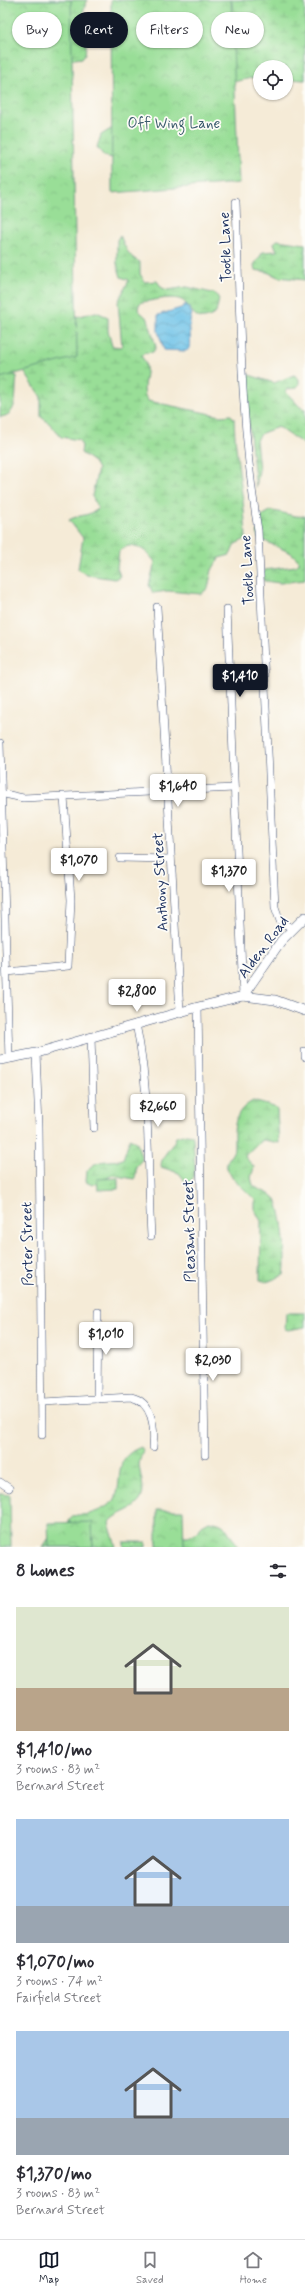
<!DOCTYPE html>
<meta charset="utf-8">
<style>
body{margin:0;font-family:Mynerve,sans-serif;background:#f7f7f7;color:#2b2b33;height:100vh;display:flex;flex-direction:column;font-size:15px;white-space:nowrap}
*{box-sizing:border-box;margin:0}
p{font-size:13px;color:#7c7c81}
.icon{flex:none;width:22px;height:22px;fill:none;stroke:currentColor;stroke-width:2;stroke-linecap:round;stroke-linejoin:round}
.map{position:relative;height:1547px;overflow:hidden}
.panel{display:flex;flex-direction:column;background:#fff;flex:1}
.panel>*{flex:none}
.top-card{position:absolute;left:12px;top:12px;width:281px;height:36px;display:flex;gap:8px}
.controls{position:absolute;left:253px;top:60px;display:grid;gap:8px}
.controls a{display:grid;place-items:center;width:40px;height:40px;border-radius:50%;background:#fff;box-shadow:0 1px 3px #0004;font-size:20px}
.price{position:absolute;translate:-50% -34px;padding:0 9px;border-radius:4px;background:#fff;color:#222;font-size:13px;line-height:26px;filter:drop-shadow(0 1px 2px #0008)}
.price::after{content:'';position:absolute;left:50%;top:24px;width:12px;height:9px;margin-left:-6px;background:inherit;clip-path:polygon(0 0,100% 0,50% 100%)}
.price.current{background:#111827;color:#fff}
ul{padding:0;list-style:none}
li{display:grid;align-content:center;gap:8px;height:212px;padding:0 16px}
li span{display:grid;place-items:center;height:124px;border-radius:0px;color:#555}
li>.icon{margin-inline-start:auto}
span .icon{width:72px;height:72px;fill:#fffc;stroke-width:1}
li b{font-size:17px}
h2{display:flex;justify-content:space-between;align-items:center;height:48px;padding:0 16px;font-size:17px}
.pill{padding:0 14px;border-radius:18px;background:#fff;box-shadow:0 1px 3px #0004;font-size:14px;line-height:36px}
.pill.current{background:#111827;color:#fff}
.tab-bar{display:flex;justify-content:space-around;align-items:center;height:56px;border-top:1px solid #e1e1e2;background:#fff;font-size:11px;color:#7c7c81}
.tab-bar a{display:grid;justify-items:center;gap:2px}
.tab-bar .current{color:#111827}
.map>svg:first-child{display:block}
.wetland{fill:url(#wetland-marsh);stroke:#5a867a}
.park{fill:url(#park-crowns);stroke:#5a867a}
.water{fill:url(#water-waves);stroke:#4278a2}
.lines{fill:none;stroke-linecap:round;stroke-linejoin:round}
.street-casing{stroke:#3c4b70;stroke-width:8}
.secondary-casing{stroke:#3c4b70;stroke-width:10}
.street{stroke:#fff;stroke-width:7}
.secondary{stroke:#fff;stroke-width:9}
.labels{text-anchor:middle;stroke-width:3.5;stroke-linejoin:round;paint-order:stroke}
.park-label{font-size:15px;fill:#3a5b6c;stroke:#fdfcf7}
.street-label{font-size:15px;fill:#1b2f5e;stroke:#fdfcf7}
</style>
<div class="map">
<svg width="305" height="1547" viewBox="0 0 305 1547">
<defs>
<pattern id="wetland-marsh" width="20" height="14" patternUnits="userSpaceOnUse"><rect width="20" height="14" fill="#99de97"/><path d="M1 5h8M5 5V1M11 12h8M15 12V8" fill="none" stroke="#83bf85"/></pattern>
<pattern id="park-crowns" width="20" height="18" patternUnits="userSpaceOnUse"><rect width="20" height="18" fill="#99de97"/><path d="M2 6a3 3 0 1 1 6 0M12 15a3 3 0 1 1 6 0" fill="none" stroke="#83bf85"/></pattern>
<pattern id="water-waves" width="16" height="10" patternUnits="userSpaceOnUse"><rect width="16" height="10" fill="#6ac1e7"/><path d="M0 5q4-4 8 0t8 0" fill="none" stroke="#569dbe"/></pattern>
</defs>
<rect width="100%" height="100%" fill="#fdfcf7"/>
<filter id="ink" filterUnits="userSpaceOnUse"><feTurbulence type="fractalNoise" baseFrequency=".025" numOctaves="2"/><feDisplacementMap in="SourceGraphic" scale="8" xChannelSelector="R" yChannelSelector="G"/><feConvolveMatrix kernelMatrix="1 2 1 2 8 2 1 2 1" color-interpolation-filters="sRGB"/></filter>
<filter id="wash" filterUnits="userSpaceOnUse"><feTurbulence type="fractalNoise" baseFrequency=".012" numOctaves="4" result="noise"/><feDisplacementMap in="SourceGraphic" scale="16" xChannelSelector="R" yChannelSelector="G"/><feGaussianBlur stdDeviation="0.9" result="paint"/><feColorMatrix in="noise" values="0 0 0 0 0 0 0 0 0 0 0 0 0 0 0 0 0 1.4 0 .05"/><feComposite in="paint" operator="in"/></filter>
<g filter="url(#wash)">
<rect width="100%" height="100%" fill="#f5ebd7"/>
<g class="wetland">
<polygon points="0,0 87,0 83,12 85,16 107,19 102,25 88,31 85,54 82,58 67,60"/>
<polygon points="230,0 305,0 305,80 286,79 286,67 260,67 260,79 251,78 229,83 113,158 104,156 97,147 101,135 119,124 226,19 232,11 232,2"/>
<path d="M120,235C125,247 128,257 140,262V274L145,282L157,281L162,288L168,290L187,287L216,294L219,299L216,313C192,329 193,303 179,299C168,296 153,301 142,302L139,304L138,310L148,319L156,347L153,352L145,353L141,356C154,370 137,387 148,401L221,416L231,415L234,418C235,459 245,498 246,539L235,544L230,555L219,558L212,570L208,588L201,594L168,591L153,593L149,585L155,562C146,550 133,539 119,551L117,568L120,576L115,579L87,575L78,569L83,538L69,520C80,514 87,517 98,509L92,496L98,469L94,462L81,453L82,446L79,440L61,437L49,423L41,417V397L23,370L60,321L96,312L108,317V331L112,346L122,347L118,302L129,280L121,277L117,264V240Z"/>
<polygon points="277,240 305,244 305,280 278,277 267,272 255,270 254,265 263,252 277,251 274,243"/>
<path d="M0,368L17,376V378C14,392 20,415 0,417Z"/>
<polygon points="243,373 274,383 294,375 299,379 299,385 296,388 287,389 285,391 300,407 305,409 305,445 278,427 262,433 256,440 259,470 256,487"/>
<path d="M270,511C282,511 293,518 305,516V580L280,583L264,581L262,577L265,570L296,566L300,562L291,553L258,538L257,519Z"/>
<path d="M253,1101L274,1107L277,1110L279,1143L264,1140L260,1141C256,1148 247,1150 245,1157L254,1167L251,1178L253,1185C259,1191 268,1192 274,1197C283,1206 287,1262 284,1275L267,1282L260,1280L261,1221L255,1210V1200C247,1190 231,1180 227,1168C225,1159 234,1155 234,1148C234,1128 232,1112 253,1101Z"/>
<path d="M186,1134L192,1135L193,1138L195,1169L191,1183L186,1182L179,1173L161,1167C161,1154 172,1149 176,1137Z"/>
<path d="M130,1138L137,1143L142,1160L136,1166V1175L134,1179L113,1175L92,1185L86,1182L87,1171C97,1157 113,1163 123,1159Z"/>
<polygon points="286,1313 305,1313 305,1327 288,1330 285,1329"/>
<path d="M141,1447L143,1450C142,1455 139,1460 139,1465C140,1476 147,1492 139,1502C130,1513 117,1512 109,1523L116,1547H43L52,1533L66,1527C74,1509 78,1518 92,1513C99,1511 108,1506 114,1501C125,1480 110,1459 141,1447Z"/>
<path d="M209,1521C222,1523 225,1525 231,1536C234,1541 237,1541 237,1547H169L179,1537H188L198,1532L202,1525Z"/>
</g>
<g class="park">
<polygon points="0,0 71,0 77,357 0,378"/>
<polygon points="111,0 231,0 239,183 112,193"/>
<polygon points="118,1178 118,1189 98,1190 97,1179"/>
<polygon points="0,1494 10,1495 11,1547 0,1547"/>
<polygon points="157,1510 183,1510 184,1547 157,1547"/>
<polygon points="92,1522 93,1547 49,1547 48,1523"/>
<rect x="124" y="1542" width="22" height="5"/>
</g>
<path class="water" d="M186,304L192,314C187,326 192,336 190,348L186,351L164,350L158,331V315L181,308Z"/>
</g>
<g filter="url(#ink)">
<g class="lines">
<g class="street-casing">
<g id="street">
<path d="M236,202C240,311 240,422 258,530L275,907L280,921L293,929"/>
<polyline points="157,607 180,1012"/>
<polyline points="227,609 243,996"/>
<polyline points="0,743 9,1059"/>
<polyline points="0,793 23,798 234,788"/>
<polyline points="120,858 171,859"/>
<polyline points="7,972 68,966 71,900 64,797"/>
<polyline points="198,1007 205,1455"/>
<path d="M136,1024C151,1094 147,1165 151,1236"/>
<polyline points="91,1037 94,1128"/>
<polyline points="305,1051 305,1057"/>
<polyline points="36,1053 39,1126 42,1435"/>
<polyline points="97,1399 98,1312"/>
<path d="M43,1402L131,1397C153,1402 155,1428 153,1447"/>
<polyline points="0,1482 9,1488"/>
</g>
</g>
<g class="secondary-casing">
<g id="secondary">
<polyline points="243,996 281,941 305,917"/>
<polyline points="0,1060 36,1053 198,1007 243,996 275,1000 305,1011"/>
</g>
</g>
<use href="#street" class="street"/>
<use href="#secondary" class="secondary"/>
</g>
</g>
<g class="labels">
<g class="park-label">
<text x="174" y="128">Off Wing Lane</text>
</g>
<g class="street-label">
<text transform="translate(225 247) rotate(-92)" y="5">Tootle Lane</text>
<text transform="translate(247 570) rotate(-93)" y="5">Tootle Lane</text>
<text transform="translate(160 882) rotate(-93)" y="5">Anthony Street</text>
<text transform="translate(263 947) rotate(-53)" y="5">Alden Road</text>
<text transform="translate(189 1231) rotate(-91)" y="5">Pleasant Street</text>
<text transform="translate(27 1244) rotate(-91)" y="5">Porter Street</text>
</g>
</g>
</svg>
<div class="controls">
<a><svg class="icon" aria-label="locate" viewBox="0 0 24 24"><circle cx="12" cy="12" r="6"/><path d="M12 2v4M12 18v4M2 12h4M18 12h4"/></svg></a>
</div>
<b class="price current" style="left:240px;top:698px">$1,410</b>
<b class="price" style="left:178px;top:808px">$1,640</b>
<b class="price" style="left:79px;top:882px">$1,070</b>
<b class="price" style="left:229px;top:893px">$1,370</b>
<b class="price" style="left:137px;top:1013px">$2,800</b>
<b class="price" style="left:158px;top:1128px">$2,660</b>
<b class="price" style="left:106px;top:1356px">$1,010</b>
<b class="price" style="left:213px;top:1382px">$2,030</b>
<div class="top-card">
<a class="pill">Buy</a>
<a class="pill current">Rent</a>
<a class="pill">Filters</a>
<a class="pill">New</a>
</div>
</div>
<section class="panel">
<h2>8 homes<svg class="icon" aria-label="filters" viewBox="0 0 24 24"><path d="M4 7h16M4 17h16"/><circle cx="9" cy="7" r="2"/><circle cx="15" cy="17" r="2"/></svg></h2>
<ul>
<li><span style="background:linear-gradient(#dfe7d0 65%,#b9a48a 0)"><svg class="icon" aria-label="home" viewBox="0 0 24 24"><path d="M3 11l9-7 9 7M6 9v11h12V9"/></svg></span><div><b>$1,410/mo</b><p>3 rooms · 83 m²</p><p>Bernard Street</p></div></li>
<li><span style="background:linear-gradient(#a9c7e8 70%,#9aa5b1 0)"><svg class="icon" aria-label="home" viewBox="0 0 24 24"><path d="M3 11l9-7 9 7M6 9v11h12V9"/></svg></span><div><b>$1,070/mo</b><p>3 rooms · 74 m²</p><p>Fairfield Street</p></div></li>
<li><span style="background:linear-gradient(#a9c7e8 70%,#9aa5b1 0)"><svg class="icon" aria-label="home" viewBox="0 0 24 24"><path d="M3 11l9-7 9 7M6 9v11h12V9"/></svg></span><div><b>$1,370/mo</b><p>3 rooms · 83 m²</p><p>Bernard Street</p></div></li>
</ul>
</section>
<nav class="tab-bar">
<a class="current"><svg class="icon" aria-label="map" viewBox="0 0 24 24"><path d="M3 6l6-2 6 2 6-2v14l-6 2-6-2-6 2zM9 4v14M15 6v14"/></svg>Map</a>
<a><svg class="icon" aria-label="saved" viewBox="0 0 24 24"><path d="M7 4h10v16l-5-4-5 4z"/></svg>Saved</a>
<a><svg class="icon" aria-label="home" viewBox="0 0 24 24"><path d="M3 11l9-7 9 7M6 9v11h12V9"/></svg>Home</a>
</nav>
